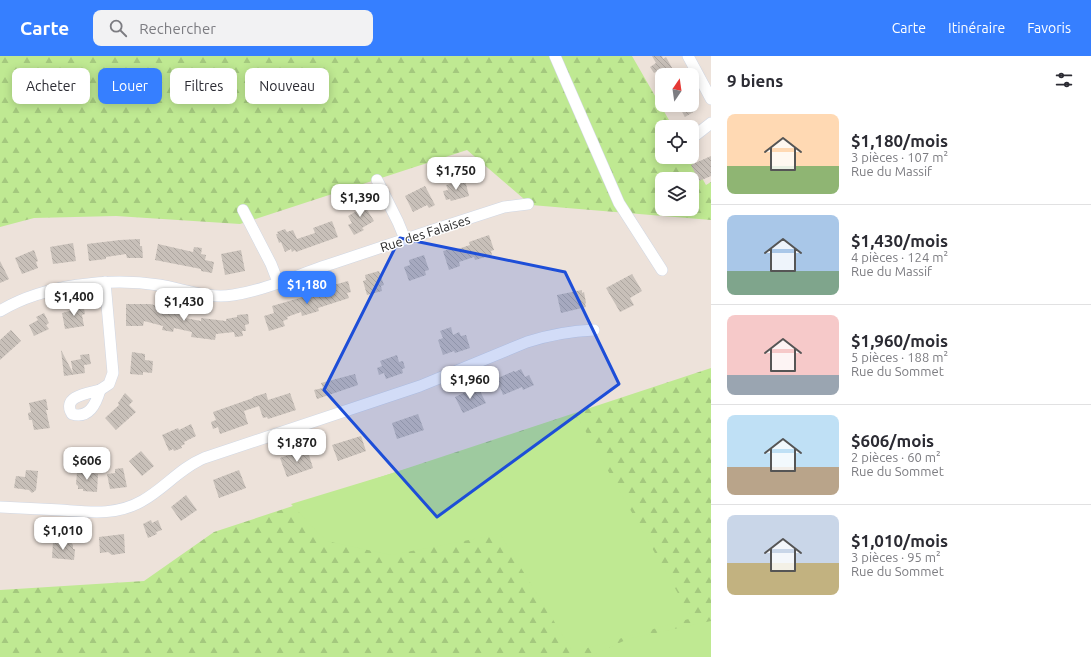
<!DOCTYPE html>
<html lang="fr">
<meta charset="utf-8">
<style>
body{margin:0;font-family:Ubuntu,sans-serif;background:#f2f2f3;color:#2b2b33;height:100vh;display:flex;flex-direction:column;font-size:15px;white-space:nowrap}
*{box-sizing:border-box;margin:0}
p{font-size:13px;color:#7c7c81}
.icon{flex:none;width:22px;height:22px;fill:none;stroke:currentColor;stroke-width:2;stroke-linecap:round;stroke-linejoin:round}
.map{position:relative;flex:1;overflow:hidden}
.sheet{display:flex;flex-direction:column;background:#fff;width:380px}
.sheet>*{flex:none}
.guide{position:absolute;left:12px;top:12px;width:380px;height:36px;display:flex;gap:8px}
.needle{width:26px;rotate:13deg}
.fabs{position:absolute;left:655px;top:12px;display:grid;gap:8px}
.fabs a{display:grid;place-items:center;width:44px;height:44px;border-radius:8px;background:#fff;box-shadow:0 2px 10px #0003;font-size:20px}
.price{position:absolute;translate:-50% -34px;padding:0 9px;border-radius:8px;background:#fff;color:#222;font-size:13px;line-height:26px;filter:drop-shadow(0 1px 2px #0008)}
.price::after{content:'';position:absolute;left:50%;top:24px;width:12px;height:9px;margin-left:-6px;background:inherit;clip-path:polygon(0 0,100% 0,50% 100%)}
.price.on{background:#367fff;color:#fff}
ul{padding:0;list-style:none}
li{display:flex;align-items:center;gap:12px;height:100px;padding:0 16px}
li+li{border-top:1px solid #e1e1e2}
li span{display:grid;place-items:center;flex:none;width:112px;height:80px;border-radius:8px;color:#555}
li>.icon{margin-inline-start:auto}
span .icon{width:48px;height:48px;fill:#fffc;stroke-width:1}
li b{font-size:17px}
h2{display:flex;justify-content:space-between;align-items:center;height:48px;padding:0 16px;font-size:17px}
.chip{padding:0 14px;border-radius:8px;background:#fff;box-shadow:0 2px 10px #0003;font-size:14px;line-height:36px}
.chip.on{background:#367fff;color:#fff}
header{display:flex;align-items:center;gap:24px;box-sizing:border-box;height:56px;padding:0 20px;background:#367fff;color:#fff}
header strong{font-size:19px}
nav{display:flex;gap:22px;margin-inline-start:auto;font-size:14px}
.search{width:280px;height:36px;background:#f2f2f3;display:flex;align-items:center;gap:10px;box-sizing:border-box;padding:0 14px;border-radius:8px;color:#7c7c81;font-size:15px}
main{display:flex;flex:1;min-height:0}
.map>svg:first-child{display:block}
.forest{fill:url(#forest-firs);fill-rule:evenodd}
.park{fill:#bfe992}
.building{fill:url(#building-back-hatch)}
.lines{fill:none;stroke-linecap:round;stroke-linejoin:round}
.minor-casing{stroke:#d0d7e4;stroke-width:12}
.minor{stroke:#fff;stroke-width:11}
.marked{fill:#1d4ed8;fill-opacity:0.2;stroke:#1d4ed8;stroke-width:3;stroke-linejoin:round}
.labels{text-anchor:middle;stroke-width:3;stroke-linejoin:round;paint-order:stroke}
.street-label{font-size:13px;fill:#2a2a2a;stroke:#fff}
</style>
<header>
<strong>Carte</strong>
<div class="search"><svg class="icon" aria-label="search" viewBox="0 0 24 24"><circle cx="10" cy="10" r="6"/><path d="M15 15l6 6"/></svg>Rechercher</div>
<nav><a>Carte</a><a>Itinéraire</a><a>Favoris</a></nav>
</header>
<main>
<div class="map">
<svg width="711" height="601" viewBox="0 0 711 601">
<defs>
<pattern id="forest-firs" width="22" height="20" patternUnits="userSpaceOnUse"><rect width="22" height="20" fill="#bfe992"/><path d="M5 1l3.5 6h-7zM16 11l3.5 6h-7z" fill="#a4c87e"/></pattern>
<pattern id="building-back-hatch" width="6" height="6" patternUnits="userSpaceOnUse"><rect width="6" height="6" fill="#c8c0b9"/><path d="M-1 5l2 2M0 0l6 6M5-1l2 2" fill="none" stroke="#aca59f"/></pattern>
</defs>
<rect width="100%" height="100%" fill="#ede2da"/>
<g class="forest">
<path d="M0,0H632L673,71H662V101H690L706,129L711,126V164L531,149L467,94L240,168L116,160L34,162L0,171ZM662,123H692V153H662Z"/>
<polygon points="711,312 711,601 0,601 0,534 144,525 214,476"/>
</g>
<g class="park">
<polygon points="578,362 692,562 573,596 500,478 391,499 326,485 291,448 452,399 558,363"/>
<polygon points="711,565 711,601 588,601 628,583"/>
</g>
<g class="building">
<polygon points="652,0 662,0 663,3 666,1 676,19 662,19 662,25 656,16 654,17 650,11 656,7"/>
<polygon points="678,49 691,49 695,55 685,61"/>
<polygon points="711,100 711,120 699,125 691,109"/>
<polygon points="465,124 469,140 451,145 450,143 446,144 443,135 448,134 446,129"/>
<polygon points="425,130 435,149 429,152 427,149 413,156 405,140"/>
<polygon points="361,144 374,165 362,172 364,174 354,179 348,169 352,167 348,160 357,155 353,149"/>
<polygon points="332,165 338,181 296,196 295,194 292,196 291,193 285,196 281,186 279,187 276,178 278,178 277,176 285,173 287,176 293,174 297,183 315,177 313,172"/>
<polygon points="489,179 494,194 491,195 492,199 475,204 474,201 459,206 460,210 449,214 443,195 454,192 455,194 470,189 469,186"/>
<polygon points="140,183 140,190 142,190 143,202 127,202 126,198 106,201 106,203 89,205 87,188 120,184"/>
<polygon points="73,187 76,205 53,208 50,191"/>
<polygon points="158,188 193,196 194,191 202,192 201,198 206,199 205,204 214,206 212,217 201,215 201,213 155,204"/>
<polygon points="34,194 38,205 36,206 38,212 22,218 15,202"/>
<polygon points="241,194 245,215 225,219 221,198"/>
<polygon points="424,199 429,214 425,215 426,219 409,225 404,211 410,209 409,204"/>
<polygon points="0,205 9,223 0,227"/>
<polygon points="379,215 384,229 381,230 382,235 367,239 363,225 366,224 365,219"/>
<polygon points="632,218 642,235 630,242 634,249 620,256 606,232"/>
<polygon points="348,225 351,236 347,237 349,242 318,252 319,255 302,260 301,256 287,261 288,263 283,265 285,270 269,275 264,260 274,257 272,250 331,233 330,230"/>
<polygon points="582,234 582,237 584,236 586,247 585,248 586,251 561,257 557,239"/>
<polygon points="83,247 85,258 82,259 84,270 65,273 62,257 74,254 73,249"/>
<polygon points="126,248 150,248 182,256 180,261 201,265 201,262 226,265 226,263 237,261 237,259 248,258 249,268 245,269 246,275 242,275 243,280 235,281 234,276 216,278 215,284 191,281 192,276 174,272 173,276 162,274 163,270 144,265 143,270 126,270"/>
<polygon points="44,257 49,267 46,269 49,273 34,280 29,269 38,264 36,261"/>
<polygon points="451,271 453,279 459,276 461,280 466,279 470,292 455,297 454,295 443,299 438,284 443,282 440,275"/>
<polygon points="11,274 21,285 0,304 0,284"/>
<polygon points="61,294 73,317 71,305 81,303 80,299 89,298 91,308 84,309 85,317 64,320"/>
<polygon points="132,296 145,298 145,304 153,305 152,317 143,316 143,319 130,318"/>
<polygon points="397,299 399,306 403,305 405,312 402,313 403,317 386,323 384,317 379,319 377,312 382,310 380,305"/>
<polygon points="521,313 525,321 529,319 534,329 523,334 522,331 503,339 500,331 498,332 494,324 498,323 498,322 514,315 515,316"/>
<polygon points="355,318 358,329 317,343 314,334 323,332 321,327"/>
<polygon points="473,333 474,335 479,333 486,347 463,357 455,341"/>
<polygon points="125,337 133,345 129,349 136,356 116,374 105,362 119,349 118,347"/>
<polygon points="266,337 268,344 290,337 296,354 268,363 267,361 263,362 259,350 244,355 248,368 220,378 218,371 213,373 211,366 216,364 213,356 253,342 253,341"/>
<polygon points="46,343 48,354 46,354 50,372 34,374 32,364 29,364 28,357 31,356 29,347"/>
<polygon points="418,358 424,374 397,383 392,367"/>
<polygon points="191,368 196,380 184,386 185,388 181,390 182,392 174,395 173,393 169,395 162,379 178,372 179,374"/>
<polygon points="361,380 366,395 338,405 332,389"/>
<polygon points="307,393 313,412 287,421 280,402"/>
<polygon points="141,395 154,410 142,420 129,405"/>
<polygon points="123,412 127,431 110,433 107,418 115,417 115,413"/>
<polygon points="26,414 38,415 36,434 32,437 29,434 14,432 16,420 25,421"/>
<polygon points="239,414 246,432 219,442 213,424"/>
<polygon points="86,415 90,415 92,417 98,418 97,436 83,435 83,433 78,433 78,430 76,428 77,416 84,417"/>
<polygon points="186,439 197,454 181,465 171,451"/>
<polygon points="151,464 152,467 158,464 162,474 156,476 157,478 148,482 143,468"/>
<polygon points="124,478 125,497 112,499 108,496 100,497 99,481"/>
<polygon points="66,485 70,485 73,489 73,493 75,493 74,504 52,502 53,486 64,487"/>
</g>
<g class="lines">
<g class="minor-casing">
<g id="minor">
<polyline points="555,0 619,147 662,214"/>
<polyline points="688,0 711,43"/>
<polyline points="692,82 711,67"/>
<polyline points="377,124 398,166 405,183"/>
<polyline points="243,154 271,208 278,226"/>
<path d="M0,255C43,229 109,221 159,229C184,233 207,243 233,239C266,234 297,219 328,209C387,189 445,170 504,151L528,148"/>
<polyline points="100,334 109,328 113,317 105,226"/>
<path d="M100,334C96,348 89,363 72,358C61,340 89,337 100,334Z"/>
<path d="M0,451C20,452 41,453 61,454C89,456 116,460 142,445C164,433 180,412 204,402L420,330L527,286C549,279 570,275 594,274"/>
</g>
</g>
<use href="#minor" class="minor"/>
</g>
<path class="marked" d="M400,182L565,216L619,328L437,461L324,334Z"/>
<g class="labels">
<g class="street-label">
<text transform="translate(425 177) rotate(-18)" y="5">Rue des Falaises</text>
</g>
</g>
</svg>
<div class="fabs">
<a><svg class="needle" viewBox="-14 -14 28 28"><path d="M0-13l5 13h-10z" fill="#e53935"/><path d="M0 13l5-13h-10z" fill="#7c7c81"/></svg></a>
<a><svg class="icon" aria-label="locate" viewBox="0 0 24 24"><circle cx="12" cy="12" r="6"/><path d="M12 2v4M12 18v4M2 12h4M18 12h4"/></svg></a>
<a><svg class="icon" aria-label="layers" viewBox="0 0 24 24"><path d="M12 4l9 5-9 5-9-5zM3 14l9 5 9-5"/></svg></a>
</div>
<b class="price" style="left:456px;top:135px">$1,750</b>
<b class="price" style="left:360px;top:162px">$1,390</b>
<b class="price on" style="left:307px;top:249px">$1,180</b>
<b class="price" style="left:74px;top:261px">$1,400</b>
<b class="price" style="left:184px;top:266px">$1,430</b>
<b class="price" style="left:470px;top:344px">$1,960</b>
<b class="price" style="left:297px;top:407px">$1,870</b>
<b class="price" style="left:87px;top:425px">$606</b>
<b class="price" style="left:63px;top:495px">$1,010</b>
<div class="guide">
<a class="chip">Acheter</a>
<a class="chip on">Louer</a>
<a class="chip">Filtres</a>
<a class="chip">Nouveau</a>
</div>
</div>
<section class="sheet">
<h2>9 biens<svg class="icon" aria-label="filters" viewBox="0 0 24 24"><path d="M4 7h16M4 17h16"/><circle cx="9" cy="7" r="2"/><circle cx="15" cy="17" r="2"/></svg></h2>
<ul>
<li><span style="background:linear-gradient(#ffd9b3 65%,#8fb573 0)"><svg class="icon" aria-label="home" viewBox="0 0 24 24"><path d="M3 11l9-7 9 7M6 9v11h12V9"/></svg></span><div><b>$1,180/mois</b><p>3 pièces · 107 m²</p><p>Rue du Massif</p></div></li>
<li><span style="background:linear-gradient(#a9c7e8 70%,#7fa58c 0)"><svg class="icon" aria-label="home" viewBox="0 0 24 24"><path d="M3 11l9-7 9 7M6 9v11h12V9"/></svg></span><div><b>$1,430/mois</b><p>4 pièces · 124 m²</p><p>Rue du Massif</p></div></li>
<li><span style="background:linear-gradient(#f6c9c9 75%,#9aa5b1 0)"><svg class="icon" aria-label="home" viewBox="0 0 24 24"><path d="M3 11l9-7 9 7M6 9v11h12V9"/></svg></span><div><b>$1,960/mois</b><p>5 pièces · 188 m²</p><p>Rue du Sommet</p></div></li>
<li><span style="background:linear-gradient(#bfe0f5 65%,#b9a48a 0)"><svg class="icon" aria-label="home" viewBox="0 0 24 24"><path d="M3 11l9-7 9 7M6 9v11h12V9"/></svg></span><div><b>$606/mois</b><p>2 pièces · 60 m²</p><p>Rue du Sommet</p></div></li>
<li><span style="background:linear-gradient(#c9d6e8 60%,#c2b280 0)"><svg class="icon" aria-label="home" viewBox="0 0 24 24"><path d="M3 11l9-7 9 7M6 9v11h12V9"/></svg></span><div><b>$1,010/mois</b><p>3 pièces · 95 m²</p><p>Rue du Sommet</p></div></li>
</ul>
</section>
</main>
